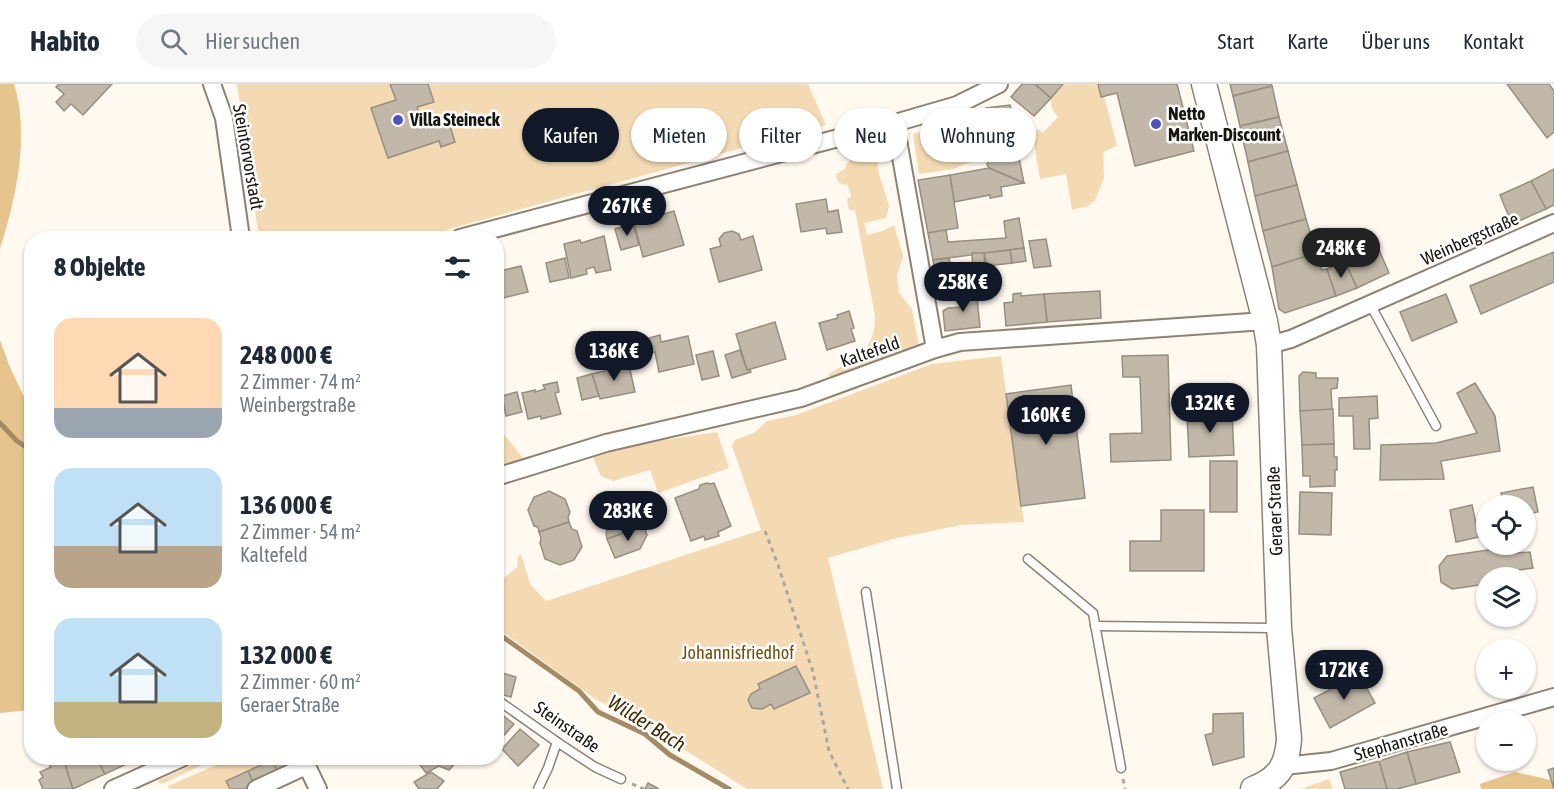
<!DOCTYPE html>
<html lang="de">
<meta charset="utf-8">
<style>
body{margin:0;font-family:"Asap Condensed",sans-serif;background:#f6f6f7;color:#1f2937;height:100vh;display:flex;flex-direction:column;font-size:22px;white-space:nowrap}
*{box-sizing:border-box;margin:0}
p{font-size:20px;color:#747a83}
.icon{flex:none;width:33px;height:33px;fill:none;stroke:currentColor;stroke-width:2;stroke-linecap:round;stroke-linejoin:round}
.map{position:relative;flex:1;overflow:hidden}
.sheet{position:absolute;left:24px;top:147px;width:480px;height:534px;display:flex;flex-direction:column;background:#fff;border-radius:24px;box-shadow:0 2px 4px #0004}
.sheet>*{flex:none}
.hud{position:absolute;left:522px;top:24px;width:570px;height:54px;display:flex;gap:12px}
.buttons{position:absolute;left:1476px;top:411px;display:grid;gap:12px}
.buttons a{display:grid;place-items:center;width:60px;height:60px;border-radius:50%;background:#fff;box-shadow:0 2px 4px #0004;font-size:30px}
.price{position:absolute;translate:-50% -51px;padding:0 14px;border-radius:21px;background:#111827;color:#fff;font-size:20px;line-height:39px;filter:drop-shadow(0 2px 3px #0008)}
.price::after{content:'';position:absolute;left:50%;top:36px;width:18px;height:14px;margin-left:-9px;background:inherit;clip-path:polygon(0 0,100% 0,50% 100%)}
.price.current{background:#222;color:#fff}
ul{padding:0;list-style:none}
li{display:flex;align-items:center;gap:18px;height:150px;padding:0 30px}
li span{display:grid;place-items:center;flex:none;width:168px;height:120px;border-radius:18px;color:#555}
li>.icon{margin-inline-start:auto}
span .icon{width:72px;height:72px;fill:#fffc;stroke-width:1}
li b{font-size:26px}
h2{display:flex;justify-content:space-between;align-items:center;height:72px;padding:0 30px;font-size:26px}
.chip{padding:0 21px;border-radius:27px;background:#fff;box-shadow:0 2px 4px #0004;font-size:21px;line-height:54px}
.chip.current{background:#111827;color:#fff}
header{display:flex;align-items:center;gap:36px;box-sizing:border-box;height:84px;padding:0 30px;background:#fff;border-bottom:2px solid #e0e1e3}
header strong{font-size:28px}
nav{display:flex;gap:33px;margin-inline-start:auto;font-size:21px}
.search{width:420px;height:54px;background:#f6f6f7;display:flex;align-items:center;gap:15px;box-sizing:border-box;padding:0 21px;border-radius:33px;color:#747a83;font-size:22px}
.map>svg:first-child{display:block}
.green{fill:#f4dab2}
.forest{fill:#e7c48c}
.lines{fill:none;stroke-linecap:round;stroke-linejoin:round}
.stream{stroke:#a58b63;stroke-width:5}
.building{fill:#c1b8a9;stroke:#978e80;stroke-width:1.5}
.lane-casing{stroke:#8c8375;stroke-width:11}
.street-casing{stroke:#8c8375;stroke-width:20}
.secondary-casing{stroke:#8c8375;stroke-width:27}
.path{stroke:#aba69f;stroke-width:3;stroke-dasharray:4.5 4.5;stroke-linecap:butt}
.lane{stroke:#fff;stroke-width:8}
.street{stroke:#fff;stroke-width:16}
.secondary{stroke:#fff;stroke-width:24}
.poi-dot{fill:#5050c7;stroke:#fff;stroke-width:2}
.labels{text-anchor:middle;stroke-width:5;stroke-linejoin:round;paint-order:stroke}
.poi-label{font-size:18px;font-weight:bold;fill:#181510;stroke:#fff;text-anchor:start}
.street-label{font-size:18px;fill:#181510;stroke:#fff}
.park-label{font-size:18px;fill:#714f0a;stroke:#fff}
.water-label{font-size:20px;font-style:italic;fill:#432c00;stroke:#fff}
</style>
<header>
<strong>Habito</strong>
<div class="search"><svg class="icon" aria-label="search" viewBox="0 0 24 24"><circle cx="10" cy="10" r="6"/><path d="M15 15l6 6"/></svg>Hier suchen</div>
<nav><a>Start</a><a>Karte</a><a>Über uns</a><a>Kontakt</a></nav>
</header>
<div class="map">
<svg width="1554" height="705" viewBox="0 0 1554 705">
<rect width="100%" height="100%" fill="#fff9f0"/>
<g class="green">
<polygon points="237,0 808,0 826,41 453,144 426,154 259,154"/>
<polygon points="1063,0 1098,0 1101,12 1104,12 1117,62 1103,68 1104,94 1095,116 1088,122 1072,126 1066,90 1040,95 1033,52 1038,45 1043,49 1058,33 1052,25 1051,14"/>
<polygon points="977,33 980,35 986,75 965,80 954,85 919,90 913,50"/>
<path d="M889,50L892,54L875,63L879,90L889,122L886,134L864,139L867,151L883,147L894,141L903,172L897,192L899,209L912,225L919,262L831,295L828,290C855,276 876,266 875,232L855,126H849L847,115L851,113L848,101C840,100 837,99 836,90L846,84V80L851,76V62Z"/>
<polygon points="1001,272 1024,438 961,441 893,455 828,474 883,705 747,705 637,636 595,615 497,544 496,501 517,483 518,472 521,470 530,500 546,517 761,446 732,362 735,356 754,349 767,337 796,331 932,280"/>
<polygon points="496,340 522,373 523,379 496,389"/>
<polygon points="717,348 729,384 658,409 650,386 613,397 601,392 593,373 650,358"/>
<polygon points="207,674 217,674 162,700 157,697"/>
<polygon points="233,674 277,674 226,697 230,705 169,705 168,702"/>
<polygon points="1329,695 1333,705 1301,705"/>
</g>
<g class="forest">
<path d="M0,0H14C30,51 16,115 0,164Z"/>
<polygon points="0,256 9,281 31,328 31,626 0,629"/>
<polygon points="1515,688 1551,696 1554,705 1481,705 1480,700"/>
</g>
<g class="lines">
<g class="stream">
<polyline points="0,339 17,357 32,367"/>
<polyline points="496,548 579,607 598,628 645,650 670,671 729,705"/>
</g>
</g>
<g class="building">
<polygon points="59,0 112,0 83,31 71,20 64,27 56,18 64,10 56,3"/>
<polygon points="390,0 428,0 434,18 417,23 422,40 447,32 455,58 441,63 439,57 388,74 371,24 396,16"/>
<polygon points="1022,0 1035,0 1051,14 1034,32 1011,13"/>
<polygon points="1035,0 1063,0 1051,14"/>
<polygon points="1098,0 1177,0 1194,67 1135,82 1117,9 1101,13"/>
<polygon points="1230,0 1271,0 1272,2 1233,12"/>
<polygon points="1507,0 1549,0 1554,7 1554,48 1547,54"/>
<polygon points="1272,2 1279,33 1240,42 1233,12"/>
<polygon points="1010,21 1019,58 1016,59 1024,99 989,84 987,80 991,75 981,29 986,24"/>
<polygon points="1279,33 1288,67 1248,78 1240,42"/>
<polygon points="1288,67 1297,101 1255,112 1248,78"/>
<polygon points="989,84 1024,99 1001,103 1002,112 990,114 990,111 954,118 950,91"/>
<polygon points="1554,85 1554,121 1546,125 1531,97"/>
<polygon points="950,91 958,144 928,149 918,96"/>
<polygon points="1531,97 1546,125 1512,140 1500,111"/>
<polygon points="1297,101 1306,135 1263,147 1255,112"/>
<polygon points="826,115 828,128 838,126 842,148 827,150 826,144 801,148 796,120"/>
<polygon points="674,127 684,161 643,173 634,139"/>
<polygon points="1019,134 1024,164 933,176 928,149 946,146 948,158 1006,154 1004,137"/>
<polygon points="1306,135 1316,169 1272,183 1263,147"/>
<polygon points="633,140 639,161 621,166 615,145"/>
<polygon points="732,147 739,150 741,156 753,152 762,186 719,198 710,165 721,162 719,155 724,149"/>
<polygon points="604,152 611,186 596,189 594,183 586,185 587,190 571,194 564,160 580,156 581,159"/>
<polygon points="1046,155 1051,182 1034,184 1029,157"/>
<polygon points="1377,161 1389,189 1357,204 1344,176"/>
<polygon points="1024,164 1026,177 1012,179 1010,166"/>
<polygon points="1010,166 1012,179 987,182 984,169"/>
<polygon points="1554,168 1554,198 1481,230 1470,202"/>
<polygon points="972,169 984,169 986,194 973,195"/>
<polygon points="1316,169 1322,186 1327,185 1336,212 1285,229 1279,225 1272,183"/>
<polygon points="565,174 569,194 550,198 546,179"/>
<polygon points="949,174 952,189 961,187 962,197 954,198 955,206 939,209 933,176"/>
<polygon points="1344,176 1357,204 1336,212 1327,185"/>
<polygon points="521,182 528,208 499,215 496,204 496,188"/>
<polygon points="976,204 980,243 945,247 943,227 948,224 963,223 961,206"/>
<polygon points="1100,207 1101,234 1047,238 1044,210"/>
<polygon points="1021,209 1021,212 1044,210 1047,238 1006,242 1004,219 1013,218 1013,210"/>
<polygon points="1446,210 1457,238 1412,257 1400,228"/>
<polygon points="849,227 854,244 851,245 855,257 827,266 819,239 838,234 837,231"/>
<polygon points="775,238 786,275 747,286 736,250"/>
<polygon points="660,251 661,258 688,252 694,280 659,288 655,268 649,269 646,255"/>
<polygon points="740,266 747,286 750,286 751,288 732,294 725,271"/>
<polygon points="713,267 719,292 702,296 696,271"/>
<polygon points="1168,271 1171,376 1111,378 1110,350 1142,349 1140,293 1123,293 1122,272"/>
<polygon points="629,281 635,308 600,315 592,290"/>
<polygon points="1303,288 1316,289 1316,294 1338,294 1337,304 1331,305 1332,326 1300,327 1299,292"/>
<polygon points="592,290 599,312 582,316 577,294"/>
<polygon points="557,298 559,308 555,309 561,330 541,335 541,332 528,335 522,309 535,306 535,308 545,305 543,301"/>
<polygon points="1475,299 1495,332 1500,367 1441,377 1444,395 1380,396 1381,361 1436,359 1477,349 1457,309"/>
<polygon points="1071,301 1085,414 1021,422 1006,310"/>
<polygon points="517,308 522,328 506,332 502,312"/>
<polygon points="1377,312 1378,334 1369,335 1370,365 1354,365 1353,332 1339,332 1339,314"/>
<polygon points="1333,325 1334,360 1302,361 1300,327"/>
<polygon points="1232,328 1234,371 1189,373 1187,330"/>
<polygon points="1334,360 1334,373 1337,373 1337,386 1335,386 1335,402 1310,403 1310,392 1303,392 1302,361"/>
<rect x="1210" y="377" width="27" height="51"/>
<polygon points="707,399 711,400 714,399 731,442 718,448 719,452 705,456 704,452 691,457 675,414 699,405 700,401"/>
<polygon points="1533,403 1538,428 1526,430 1526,422 1503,422 1501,409"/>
<polygon points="549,407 565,415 570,428 568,433 569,438 539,448 538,443 534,442 528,426 534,413"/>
<polygon points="1300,408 1332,409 1331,451 1299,450"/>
<polygon points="1472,421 1479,453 1456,458 1450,426"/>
<polygon points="639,426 644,442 607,455 606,449 611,436"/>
<polygon points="1161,426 1204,426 1204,487 1130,487 1130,457 1161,457"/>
<polygon points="496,433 501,450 496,456"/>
<polygon points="569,438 572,445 577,447 582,463 574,476 560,481 545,475 540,459 541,454 539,448"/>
<polygon points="644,442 647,451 640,465 615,474 607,455"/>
<polygon points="1515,462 1516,469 1530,468 1533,484 1519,486 1520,494 1486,494 1486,500 1452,505 1441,498 1439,482 1447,472"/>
<polygon points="796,582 810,609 774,625 771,620 762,625 752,624 748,616 751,610 760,605 758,600"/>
<polygon points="496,587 516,593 511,613 496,609"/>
<polygon points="1359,590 1375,619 1330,644 1314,614"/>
<polygon points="496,626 514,640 498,658 496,657"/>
<polygon points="1243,629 1244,673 1213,681 1205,651 1213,649 1213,630"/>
<polygon points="520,645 539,661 518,682 502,665"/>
<polygon points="1450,658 1460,688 1416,700 1407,668"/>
<polygon points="1407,668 1416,700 1397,705 1387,705 1379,677"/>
<polygon points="59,674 63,674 73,705 43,705 39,696 43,693 40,688 51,683 48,679"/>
<polygon points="69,674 97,674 105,690 73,705 64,677"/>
<polygon points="97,674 129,674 131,678 105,690"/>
<polygon points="277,674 283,674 288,686 279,691 272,676"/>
<polygon points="427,674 460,674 449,686 439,682 426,689 418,678"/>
<polygon points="272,676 279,691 254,701 248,687"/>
<polygon points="1379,677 1387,705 1345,705 1340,688"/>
<polygon points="1554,684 1554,705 1548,686"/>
<polygon points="248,687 254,701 247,705 230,705 226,697"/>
<polygon points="431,688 444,697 437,705 419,705 414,698"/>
<polygon points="648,699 659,705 645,705"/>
</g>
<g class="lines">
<g class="lane-casing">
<g id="lane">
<polyline points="1370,220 1436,342"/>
<polyline points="1028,475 1093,529 1121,684"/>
<polyline points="866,508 897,705"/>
<polyline points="1095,542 1278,544"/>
<polyline points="496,615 557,658 595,683 621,695"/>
<polyline points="538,705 548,684 557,658"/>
</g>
</g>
<g class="street-casing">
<g id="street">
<polyline points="212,0 224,34 241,154"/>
<polyline points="895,39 935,265"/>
<polyline points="460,154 895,39 957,21 999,0"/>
<polyline points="1269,261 1291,255 1554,139"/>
<polyline points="496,393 606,359 801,314 935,265 960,258 1265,237"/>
<polyline points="303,674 318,705"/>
<polyline points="1284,682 1331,677 1554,613"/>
<polyline points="113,705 182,674"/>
<polyline points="256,705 306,682"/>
</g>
</g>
<g class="secondary-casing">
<path id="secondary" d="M1204,0L1265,237L1269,261L1279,544L1289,655C1287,683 1278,695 1253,705"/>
</g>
<g class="path">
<polyline points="765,447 778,481 813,588 829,667 848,705"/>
<polyline points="1123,695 1125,705"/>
<polyline points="632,700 644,705"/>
</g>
<use href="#lane" class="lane"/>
<use href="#street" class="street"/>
<use href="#secondary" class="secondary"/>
</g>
<g class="poi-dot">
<circle cx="398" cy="36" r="6"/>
<circle cx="1156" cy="40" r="6"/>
</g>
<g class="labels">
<g class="poi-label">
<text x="1168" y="36">Netto<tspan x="1168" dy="21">Marken-Discount</tspan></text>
<text x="410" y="42">Villa Steineck</text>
</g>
<g class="street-label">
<text transform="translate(248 73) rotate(80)" y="6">Steintorvorstadt</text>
<text transform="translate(1470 155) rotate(-24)" y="6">Weinbergstraße</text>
<text transform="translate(870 268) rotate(-19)" y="6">Kaltefeld</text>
<text transform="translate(1275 427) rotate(-92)" y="6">Geraer Straße</text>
<text transform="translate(567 643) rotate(35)" y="6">Steinstraße</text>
<text transform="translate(1401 658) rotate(-16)" y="6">Stephanstraße</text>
</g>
<g class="park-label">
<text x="738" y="575">Johannisfriedhof</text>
</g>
<g class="water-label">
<text transform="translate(647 639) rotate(32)" y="7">Wilder Bach</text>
</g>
</g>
</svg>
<div class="buttons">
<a><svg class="icon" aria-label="locate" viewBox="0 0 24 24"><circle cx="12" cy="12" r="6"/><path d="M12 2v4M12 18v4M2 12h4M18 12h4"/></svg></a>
<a><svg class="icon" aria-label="layers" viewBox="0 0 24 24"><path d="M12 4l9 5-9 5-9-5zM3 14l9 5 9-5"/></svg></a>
<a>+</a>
<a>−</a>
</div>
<b class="price" style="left:627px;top:153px">267K €</b>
<b class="price current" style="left:1341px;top:195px">248K €</b>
<b class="price" style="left:963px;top:229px">258K €</b>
<b class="price" style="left:614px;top:298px">136K €</b>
<b class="price" style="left:1210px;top:350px">132K €</b>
<b class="price" style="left:1046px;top:362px">160K €</b>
<b class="price" style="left:628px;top:458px">283K €</b>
<b class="price" style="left:1344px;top:617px">172K €</b>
<div class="hud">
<a class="chip current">Kaufen</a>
<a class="chip">Mieten</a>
<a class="chip">Filter</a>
<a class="chip">Neu</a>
<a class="chip">Wohnung</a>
</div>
<section class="sheet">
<h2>8 Objekte<svg class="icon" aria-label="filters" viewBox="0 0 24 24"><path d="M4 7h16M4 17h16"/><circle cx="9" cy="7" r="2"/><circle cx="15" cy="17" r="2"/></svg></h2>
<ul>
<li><span style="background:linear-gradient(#ffd9b3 75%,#9aa5b1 0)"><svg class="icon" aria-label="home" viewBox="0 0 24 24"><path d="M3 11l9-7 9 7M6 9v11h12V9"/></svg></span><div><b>248 000 €</b><p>2 Zimmer · 74 m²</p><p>Weinbergstraße</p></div></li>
<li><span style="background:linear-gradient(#bfe0f5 65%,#b9a48a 0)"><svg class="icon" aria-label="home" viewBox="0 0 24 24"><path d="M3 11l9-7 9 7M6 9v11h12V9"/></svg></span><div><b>136 000 €</b><p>2 Zimmer · 54 m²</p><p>Kaltefeld</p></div></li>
<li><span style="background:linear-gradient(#bfe0f5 70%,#c2b280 0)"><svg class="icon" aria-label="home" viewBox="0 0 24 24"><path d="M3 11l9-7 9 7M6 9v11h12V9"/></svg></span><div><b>132 000 €</b><p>2 Zimmer · 60 m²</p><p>Geraer Straße</p></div></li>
</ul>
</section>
</div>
